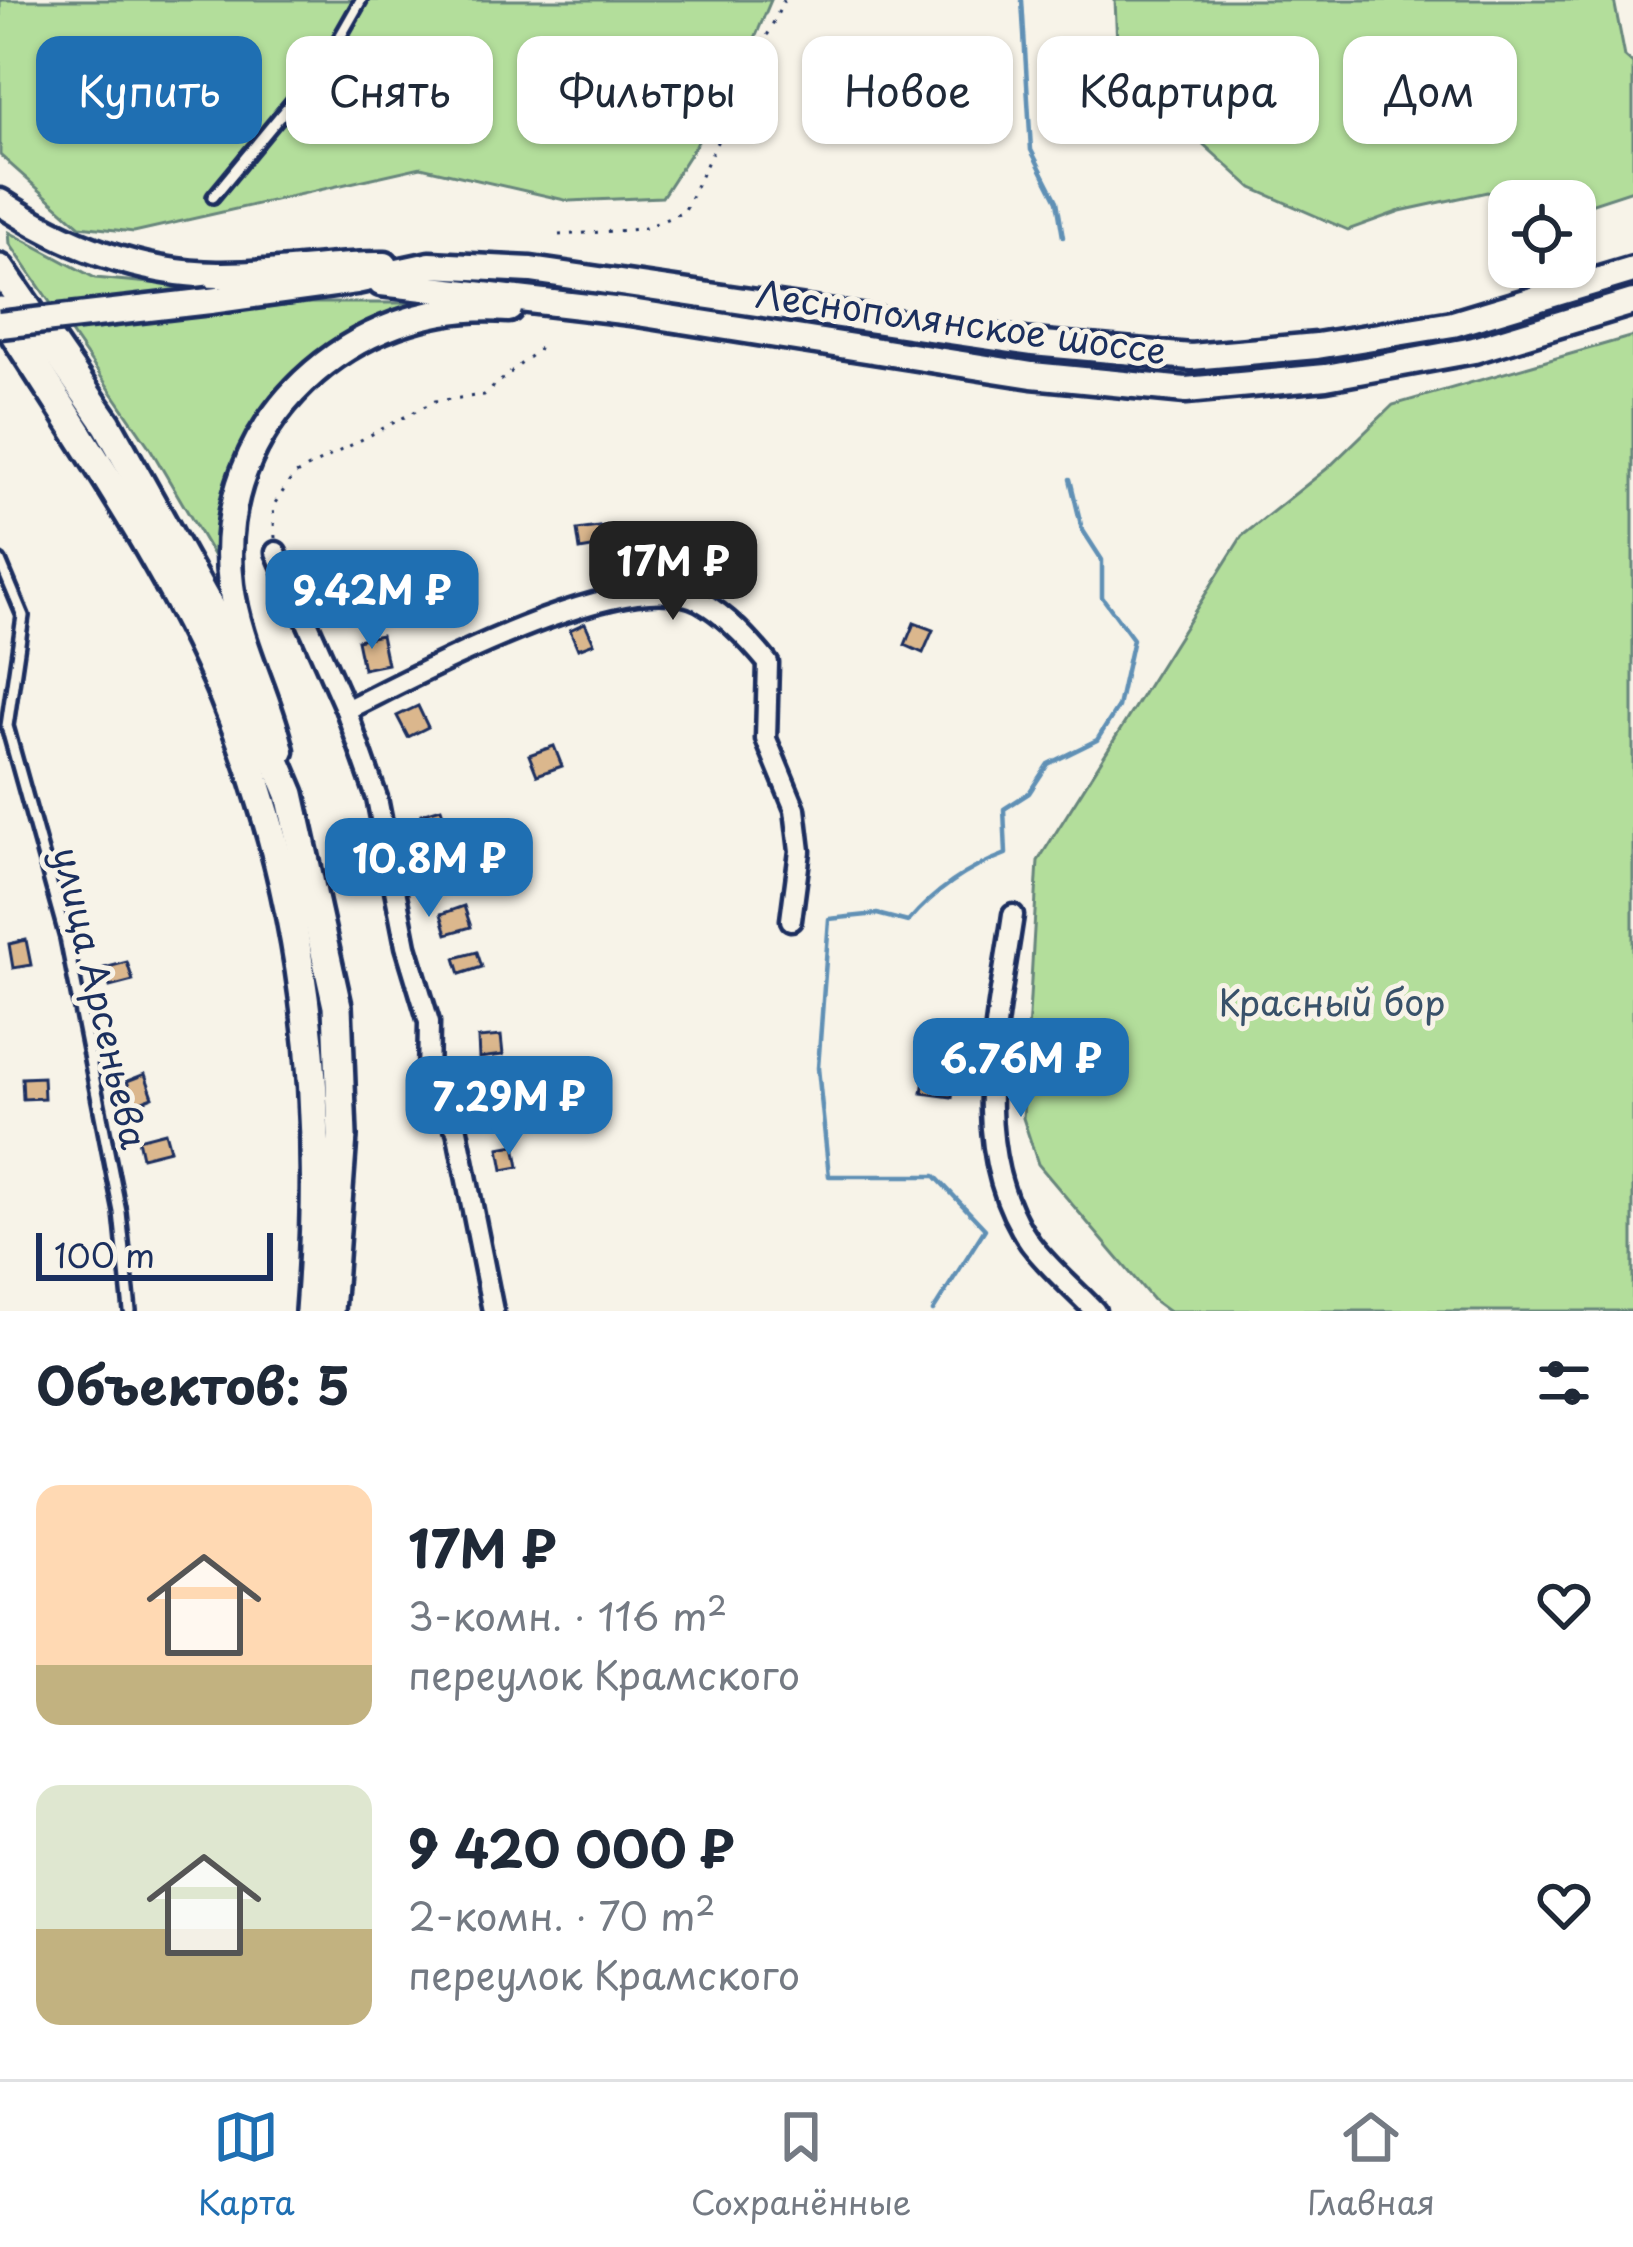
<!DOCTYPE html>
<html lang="ru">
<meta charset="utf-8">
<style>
body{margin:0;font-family:"Playpen Sans",sans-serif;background:#f6f6f7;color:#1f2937;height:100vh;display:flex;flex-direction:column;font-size:45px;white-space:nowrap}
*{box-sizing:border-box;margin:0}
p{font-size:39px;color:#747a83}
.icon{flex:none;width:66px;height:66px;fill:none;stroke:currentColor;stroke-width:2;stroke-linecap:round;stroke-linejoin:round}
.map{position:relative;height:1311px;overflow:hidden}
.drawer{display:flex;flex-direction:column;background:#fff;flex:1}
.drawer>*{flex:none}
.top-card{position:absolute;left:36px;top:36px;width:1563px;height:108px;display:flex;gap:24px}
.fabs{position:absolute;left:1488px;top:180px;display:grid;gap:24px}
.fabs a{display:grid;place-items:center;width:108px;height:108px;border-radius:24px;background:#fff;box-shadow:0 3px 9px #0004;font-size:60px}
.scale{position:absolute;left:36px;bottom:30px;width:237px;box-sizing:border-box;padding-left:12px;border:6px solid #1b2f5e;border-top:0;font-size:33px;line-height:42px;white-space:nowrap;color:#1b2f5e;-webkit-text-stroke:9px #f7f3e8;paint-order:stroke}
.price{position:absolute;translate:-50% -102px;padding:0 27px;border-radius:24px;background:#1f6fb2;color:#fff;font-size:39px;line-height:78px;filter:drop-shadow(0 3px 6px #0008)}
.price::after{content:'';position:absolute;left:50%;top:72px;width:36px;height:27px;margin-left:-18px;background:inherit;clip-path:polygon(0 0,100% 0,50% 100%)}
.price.on{background:#222;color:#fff}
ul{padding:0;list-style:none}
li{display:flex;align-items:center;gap:36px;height:300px;padding:0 36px}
li span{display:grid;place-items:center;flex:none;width:336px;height:240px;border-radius:24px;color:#555}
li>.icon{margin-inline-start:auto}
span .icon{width:144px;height:144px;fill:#fffc;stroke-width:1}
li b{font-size:51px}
h2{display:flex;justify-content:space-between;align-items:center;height:144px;padding:0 36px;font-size:51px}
.chip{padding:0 42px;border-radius:24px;background:#fff;box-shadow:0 3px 9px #0004;font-size:42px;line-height:108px}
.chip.on{background:#1f6fb2;color:#fff}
.dock{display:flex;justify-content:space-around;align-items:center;height:168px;border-top:3px solid #e0e1e3;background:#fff;font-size:33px;color:#747a83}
.dock a{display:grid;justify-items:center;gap:6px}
.dock .on{color:#1f6fb2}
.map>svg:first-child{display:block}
.green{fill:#b3de9b;stroke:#67867c;stroke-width:3}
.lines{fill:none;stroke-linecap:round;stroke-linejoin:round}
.stream{stroke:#6090b5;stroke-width:4.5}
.building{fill:#dbb78d;stroke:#1b2f5e;stroke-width:3}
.lane-casing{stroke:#1b2f5e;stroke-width:18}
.street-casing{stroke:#1b2f5e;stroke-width:27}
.secondary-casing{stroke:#1b2f5e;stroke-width:33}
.primary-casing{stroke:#1b2f5e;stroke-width:36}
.path{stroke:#1b2f5e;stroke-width:3;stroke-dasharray:3 9;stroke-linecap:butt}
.lane{stroke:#f7f3e8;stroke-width:9}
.street{stroke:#f7f3e8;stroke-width:18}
.secondary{stroke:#f7f3e8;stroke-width:24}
.primary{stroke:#f7f3e8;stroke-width:27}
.secondary-bridge-casing{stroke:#1b2f5e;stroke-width:33;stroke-linecap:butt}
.secondary-bridge{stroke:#f7f3e8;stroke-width:24}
.labels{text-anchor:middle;stroke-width:10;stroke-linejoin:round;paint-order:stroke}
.street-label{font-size:36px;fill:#1b2f5e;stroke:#f7f3e8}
.park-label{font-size:36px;fill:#39526a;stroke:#f7f3e8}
</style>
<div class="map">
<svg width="1633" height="1311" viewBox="0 0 1633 1311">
<rect width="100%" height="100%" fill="#f7f3e8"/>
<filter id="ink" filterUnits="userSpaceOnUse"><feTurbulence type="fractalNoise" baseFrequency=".00833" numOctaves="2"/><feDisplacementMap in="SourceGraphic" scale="24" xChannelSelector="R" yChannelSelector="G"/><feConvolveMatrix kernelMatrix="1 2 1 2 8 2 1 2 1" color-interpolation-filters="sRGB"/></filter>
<g filter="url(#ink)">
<g class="green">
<polygon points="0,0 771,0 737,81 662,197 569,201 421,167 134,232 80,226 0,155"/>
<polygon points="1115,0 1614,0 1625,57 1633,64 1633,190 1575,209 1575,201 1519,201 1487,192 1400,211 1348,230 1252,188 1118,67"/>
<path d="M9,232L95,278L182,286L210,301L213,313L311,303H434L298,382H287C236,434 218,488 216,560L150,448L10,244Z"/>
<polygon points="1633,336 1633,1311 1168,1311 1153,1300 1038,1164 1023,1118 1038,861 1242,536 1329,467 1393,405"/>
</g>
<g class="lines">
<g class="stream">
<polyline points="1022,0 1031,150 1057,201 1063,237"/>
<path d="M933,1311L985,1229L935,1176H829L818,1068L829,919L877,914L908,922C935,890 966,869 1006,854L1004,809L1029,793L1048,764L1097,740L1118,707L1133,639L1102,597V560L1082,529L1070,479"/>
</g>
</g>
<g class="building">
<polygon points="606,526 609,545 580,550 577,530"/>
<polygon points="335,565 348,592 328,601 316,575"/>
<polygon points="585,623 594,643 578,649 570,630"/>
<polygon points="914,623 933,630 923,653 905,645"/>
<polygon points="381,635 387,664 363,669 357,640"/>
<polygon points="418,706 428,727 408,737 397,716"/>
<polygon points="554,746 562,766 537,775 529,755"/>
<polygon points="441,808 447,825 426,831 421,814"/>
<polygon points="464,906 471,927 447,934 441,914"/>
<polygon points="26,940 31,965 13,968 9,944"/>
<polygon points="477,952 482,967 460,974 455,958"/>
<polygon points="127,962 133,981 110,987 104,968"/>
<polygon points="501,1036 503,1055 479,1058 478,1038"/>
<polygon points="926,1066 956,1070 952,1097 922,1093"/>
<polygon points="145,1074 153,1097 135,1104 127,1081"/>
<polygon points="43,1077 44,1098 23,1099 22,1078"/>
<polygon points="510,1080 514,1100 488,1104 484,1085"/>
<polygon points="165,1132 170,1150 142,1157 138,1139"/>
<polygon points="515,1145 519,1167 503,1170 499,1148"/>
</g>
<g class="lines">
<g class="lane-casing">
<g id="lane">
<polyline points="213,197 328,58 361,0"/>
<polyline points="0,561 23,616 7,726 66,938 120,1212 130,1311"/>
</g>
</g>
<g class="street-casing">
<g id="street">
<polyline points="276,552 346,710 377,798 406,946 429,1022 428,1086 457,1130 493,1311"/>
<path d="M346,710C418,675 627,561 700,601C727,616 749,640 768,663L766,739L795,809L800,851L791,920"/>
<path d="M1013,915C998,1019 964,1149 1030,1243C1048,1267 1074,1289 1095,1311"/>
</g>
</g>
<g class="secondary-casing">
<g id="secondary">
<path d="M0,202C64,245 139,274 218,275C274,276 329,264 385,265"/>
<polyline points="381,283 631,312 1032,375 1186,390 1326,377 1474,350 1633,302"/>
<polyline points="210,301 356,281 430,265 531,270 1032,343 1191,357 1317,346 1453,324 1633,270"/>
<path d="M281,751C268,694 238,643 231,585C211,423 352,297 509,309"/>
</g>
</g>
<g class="primary-casing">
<g id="primary">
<polyline points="0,269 107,424 217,621 290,794 337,1006 342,1136 329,1311"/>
<path d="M0,311C78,435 167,560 224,696C306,894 327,1099 310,1311"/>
</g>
</g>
<g class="path">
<polyline points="559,235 642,229 684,212 784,0"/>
<polyline points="275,538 273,506 294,475 435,401 484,395 541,347"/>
</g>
<use href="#lane" class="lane"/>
<use href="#street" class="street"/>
<use href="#secondary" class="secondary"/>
<use href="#primary" class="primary"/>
<g class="secondary-bridge-casing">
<polyline id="secondary-bridge" points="0,325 210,301"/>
</g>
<use href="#secondary-bridge" class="secondary-bridge"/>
</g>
</g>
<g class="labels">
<g class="street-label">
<text transform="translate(961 323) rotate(8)" y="13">Леснополянское шоссе</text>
<text transform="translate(100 998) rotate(77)" y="13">улица Арсеньева</text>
</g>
<g class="park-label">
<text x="1332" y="1016">Красный бор</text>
</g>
</g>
</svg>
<div class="fabs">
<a><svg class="icon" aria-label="locate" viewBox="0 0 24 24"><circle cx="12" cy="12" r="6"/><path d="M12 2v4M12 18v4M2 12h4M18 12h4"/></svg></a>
</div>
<div class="scale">100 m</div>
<b class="price on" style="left:673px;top:623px">17M ₽</b>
<b class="price" style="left:372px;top:652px">9.42M ₽</b>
<b class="price" style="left:429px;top:920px">10.8M ₽</b>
<b class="price" style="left:1021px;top:1120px">6.76M ₽</b>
<b class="price" style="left:509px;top:1158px">7.29M ₽</b>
<div class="top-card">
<a class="chip on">Купить</a>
<a class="chip">Снять</a>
<a class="chip">Фильтры</a>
<a class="chip">Новое</a>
<a class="chip">Квартира</a>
<a class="chip">Дом</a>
</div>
</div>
<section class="drawer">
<h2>Объектов: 5<svg class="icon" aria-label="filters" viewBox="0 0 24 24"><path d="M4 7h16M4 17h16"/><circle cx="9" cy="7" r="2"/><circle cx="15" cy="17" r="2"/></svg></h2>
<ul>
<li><span style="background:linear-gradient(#ffd9b3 75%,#c2b280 0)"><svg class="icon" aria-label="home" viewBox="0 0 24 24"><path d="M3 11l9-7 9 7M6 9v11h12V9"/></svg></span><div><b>17M ₽</b><p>3-комн. · 116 m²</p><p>переулок Крамского</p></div><svg class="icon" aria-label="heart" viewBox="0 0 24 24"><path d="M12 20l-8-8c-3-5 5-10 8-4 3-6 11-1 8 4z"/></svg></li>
<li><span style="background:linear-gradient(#dfe7d0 60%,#c2b280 0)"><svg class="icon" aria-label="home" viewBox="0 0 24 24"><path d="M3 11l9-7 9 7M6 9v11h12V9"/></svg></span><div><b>9 420 000 ₽</b><p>2-комн. · 70 m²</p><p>переулок Крамского</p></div><svg class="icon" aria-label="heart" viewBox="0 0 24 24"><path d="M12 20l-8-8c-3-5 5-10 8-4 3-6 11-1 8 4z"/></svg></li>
</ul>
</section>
<nav class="dock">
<a class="on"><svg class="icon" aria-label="map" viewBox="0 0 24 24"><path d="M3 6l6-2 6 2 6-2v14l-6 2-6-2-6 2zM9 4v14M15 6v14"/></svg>Карта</a>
<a><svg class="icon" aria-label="saved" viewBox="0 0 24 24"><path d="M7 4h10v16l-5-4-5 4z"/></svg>Сохранённые</a>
<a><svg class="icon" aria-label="home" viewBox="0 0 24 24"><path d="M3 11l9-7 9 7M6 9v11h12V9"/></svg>Главная</a>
</nav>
